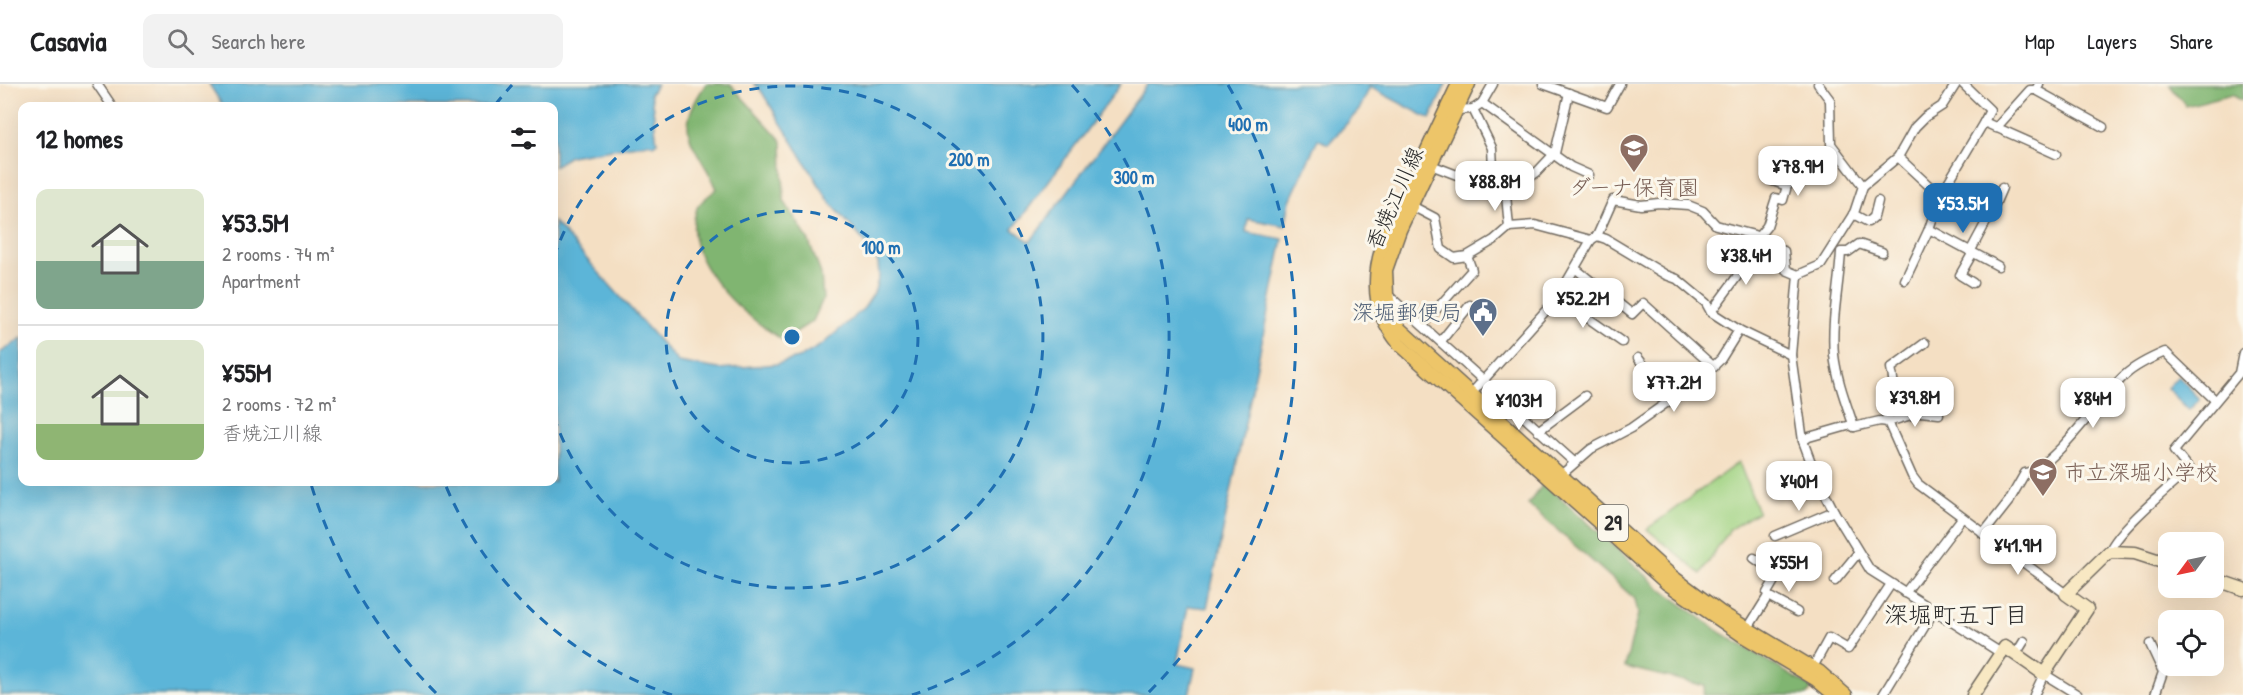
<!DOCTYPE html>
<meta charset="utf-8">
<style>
body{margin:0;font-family:"Patrick Hand","Klee One",sans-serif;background:#f2f2f2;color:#202124;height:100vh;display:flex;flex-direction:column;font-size:22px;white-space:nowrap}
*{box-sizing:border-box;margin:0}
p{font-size:20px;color:#757577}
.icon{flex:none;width:33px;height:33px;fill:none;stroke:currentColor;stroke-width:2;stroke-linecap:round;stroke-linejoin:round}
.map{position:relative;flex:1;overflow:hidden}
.side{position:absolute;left:18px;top:18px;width:540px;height:384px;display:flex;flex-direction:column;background:#fff;border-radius:12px;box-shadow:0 6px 24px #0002}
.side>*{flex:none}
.needle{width:39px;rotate:237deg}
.controls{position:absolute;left:2158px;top:448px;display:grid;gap:12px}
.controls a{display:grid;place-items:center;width:66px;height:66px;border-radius:12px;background:#fff;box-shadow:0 6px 24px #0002;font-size:30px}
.price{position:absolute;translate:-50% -51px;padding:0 14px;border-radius:12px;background:#fff;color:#222;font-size:20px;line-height:39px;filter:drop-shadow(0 2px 3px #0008)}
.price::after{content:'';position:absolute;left:50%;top:36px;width:18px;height:14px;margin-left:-9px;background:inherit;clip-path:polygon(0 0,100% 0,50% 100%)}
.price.active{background:#1f6fb2;color:#fff}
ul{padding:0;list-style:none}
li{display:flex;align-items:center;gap:18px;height:150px;padding:0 18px}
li+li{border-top:2px solid #e0e0e0}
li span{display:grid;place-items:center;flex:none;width:168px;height:120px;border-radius:12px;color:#555}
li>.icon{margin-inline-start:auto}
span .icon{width:72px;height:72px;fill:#fffc;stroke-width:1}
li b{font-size:26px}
h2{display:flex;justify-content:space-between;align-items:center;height:72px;padding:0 18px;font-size:26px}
header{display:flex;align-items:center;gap:36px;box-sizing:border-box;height:84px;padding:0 30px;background:#fff;border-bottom:2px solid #e0e0e0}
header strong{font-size:28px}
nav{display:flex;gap:33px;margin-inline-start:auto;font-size:21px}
.search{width:420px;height:54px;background:#f2f2f2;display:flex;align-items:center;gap:15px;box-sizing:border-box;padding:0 21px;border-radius:12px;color:#757577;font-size:22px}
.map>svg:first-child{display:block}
.green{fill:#a1d383;stroke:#667f57;stroke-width:1.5}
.forest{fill:#80b571;stroke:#56704e;stroke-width:1.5}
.water{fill:#5bb5d8;stroke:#437082;stroke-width:1.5}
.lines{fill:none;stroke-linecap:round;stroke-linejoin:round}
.minor-casing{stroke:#716a60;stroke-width:11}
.secondary-casing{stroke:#716a60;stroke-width:15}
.primary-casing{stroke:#716a60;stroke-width:15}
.minor{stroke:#fff;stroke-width:8}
.secondary{stroke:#f8e8c3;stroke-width:12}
.primary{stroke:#edc569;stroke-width:12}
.ring{fill:none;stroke:#1f6fb2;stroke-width:3;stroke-dasharray:10 8}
.labels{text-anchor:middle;stroke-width:6;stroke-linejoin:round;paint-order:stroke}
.shield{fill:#fbf7ec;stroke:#696865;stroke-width:1.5}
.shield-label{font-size:21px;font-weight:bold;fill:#2b2b2b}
.education-label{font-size:22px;fill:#785e54;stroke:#fbf7ec}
.street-label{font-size:22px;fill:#2b2b2b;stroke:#fbf7ec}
.service-label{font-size:22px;fill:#4e5e75;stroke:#fbf7ec;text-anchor:end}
.neighbourhood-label{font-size:24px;fill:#2b2b2b;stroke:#fbf7ec}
.centre{fill:#1f6fb2;stroke:#fbf7ec;stroke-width:3}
.ring-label{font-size:18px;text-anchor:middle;font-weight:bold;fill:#1f6fb2;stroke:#fbf7ec;stroke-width:6;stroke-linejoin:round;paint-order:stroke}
</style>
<header>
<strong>Casavia</strong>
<div class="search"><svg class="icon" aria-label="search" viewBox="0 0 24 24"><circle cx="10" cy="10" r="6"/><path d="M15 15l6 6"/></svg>Search here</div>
<nav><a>Map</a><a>Layers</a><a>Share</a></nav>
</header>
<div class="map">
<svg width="2243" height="611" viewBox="0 0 2243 611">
<rect width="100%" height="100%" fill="#fbf7ec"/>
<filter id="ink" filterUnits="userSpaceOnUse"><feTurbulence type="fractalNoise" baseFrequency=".0167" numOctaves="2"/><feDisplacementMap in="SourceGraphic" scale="12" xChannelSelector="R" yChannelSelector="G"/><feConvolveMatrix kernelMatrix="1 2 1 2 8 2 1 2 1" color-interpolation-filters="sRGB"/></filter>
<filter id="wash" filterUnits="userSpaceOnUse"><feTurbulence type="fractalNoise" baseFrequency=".008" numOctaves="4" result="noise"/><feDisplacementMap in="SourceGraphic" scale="24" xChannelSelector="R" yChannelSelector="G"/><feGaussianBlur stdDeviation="1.35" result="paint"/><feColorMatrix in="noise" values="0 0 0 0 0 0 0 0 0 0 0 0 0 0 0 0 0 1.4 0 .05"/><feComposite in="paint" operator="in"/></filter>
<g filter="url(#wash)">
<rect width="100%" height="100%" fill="#f4dfc3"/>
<polygon class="green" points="1739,378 1758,428 1730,445 1701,490 1647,445"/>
<g class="forest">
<path d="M706,0H730L782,57L784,117L808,155L821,190L823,215L813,237L783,256C744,232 678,177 697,124C700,117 711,110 717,105C696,58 670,51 706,0Z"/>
<polygon points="2169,0 2243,0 2243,16 2232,10 2186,22"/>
<polygon points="1544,399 1661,505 1721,549 1812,604 1807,611 1703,611 1705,602 1625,583 1638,530 1635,515 1528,420"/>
</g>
<g class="water">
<path d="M209,0H657L650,10C655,27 654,41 657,58L654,61L649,59L570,72L554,82V22H223Z"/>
<polygon points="754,0 1121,0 1013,145 1030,158 1148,0 1446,0 1430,35 1370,3 1359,26 1328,60 1318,55 1290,117 1285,142 1248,135 1246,148 1283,155 1207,524 1188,522 1177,580 1195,584 1189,611 0,611 0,269 22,254 22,398 554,398 554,138 678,278 719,285 777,280 801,273 823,260 864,224 874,209 879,192 878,179 868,162 829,117 760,5"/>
<polygon points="2178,292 2200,315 2189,326 2167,304"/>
</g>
</g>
<g filter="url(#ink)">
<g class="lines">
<g class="minor-casing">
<g id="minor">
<polyline points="97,0 112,22"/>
<polyline points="1543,0 1607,23 1620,0"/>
<polyline points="1818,0 1830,16 1831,60 1863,102"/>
<polyline points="1963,0 1990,26 1984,38"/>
<polyline points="2036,6 2103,43"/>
<polyline points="1482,19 1493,0"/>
<polyline points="1473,25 1492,64 1493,84 1504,109"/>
<polyline points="1457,26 1473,25 1482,19 1571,83 1589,91"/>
<polyline points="1996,44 2030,6 2036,6 2039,0"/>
<polyline points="1898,73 1940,112"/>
<polyline points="1431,81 1506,110"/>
<polyline points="1770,96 1787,102"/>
<polyline points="1506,111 1537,88 1555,69 1569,9"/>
<polyline points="1506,111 1509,143"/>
<polyline points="1412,122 1435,134 1441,165 1454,174 1467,172 1494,156 1509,143 1535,141 1591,156"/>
<polyline points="1853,130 1868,138 1874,133 1878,117"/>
<polyline points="1597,152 1606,155 1666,191 1677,195 1706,219 1711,228 1739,246 1791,271"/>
<polyline points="1758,153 1767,142 1776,114 1783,116 1787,102 1799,89 1837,69"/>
<polyline points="1970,168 1993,125 2002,104"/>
<polyline points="1972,170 1960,191 1973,199"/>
<polyline points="1998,182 1929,145 1940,112 1984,38 2056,70"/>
<polyline points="1576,185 1632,230 1643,219 1714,283"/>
<polyline points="1798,191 1791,271 1803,357"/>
<polyline points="1905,196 1929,145"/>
<polyline points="1387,210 1574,378"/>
<polyline points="1558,213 1622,258"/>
<polyline points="1711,228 1736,194 1755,160"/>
<polyline points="1423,240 1472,186 1467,172"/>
<polyline points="1441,257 1470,221"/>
<polyline points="1638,274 1660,302 1667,318"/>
<polyline points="1471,310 1558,213 1591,156 1597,152 1613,116 1641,121 1659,119 1688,121 1703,127 1716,141 1754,151 1758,153 1755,160 1784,167 1786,186 1798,191 1821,181 1854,129 1863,102 1898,73 1915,43 1925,33 1942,22 1956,0"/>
<path d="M1885,337C1896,323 1895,301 1891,284L1925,259"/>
<polyline points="1888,338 1921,328 1939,330"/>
<path d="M1854,343C1846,319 1837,296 1834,271C1831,237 1839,202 1841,168H1848L1859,160L1882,168"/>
<polyline points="1538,347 1585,312"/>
<polyline points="1561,391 1591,365 1631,344 1700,295 1721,275 1739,246"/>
<path d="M1983,450L2009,417L2025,389C2053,386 2101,312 2125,291C2136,281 2151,274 2165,268L2215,316"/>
<polyline points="1775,452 1834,427"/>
<path d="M2109,468C2121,442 2167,406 2189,385L2174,367L2239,289L2243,269"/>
<polyline points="1835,497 1858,469"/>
<polyline points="1905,509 1962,434"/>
<polyline points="1768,512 1797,528"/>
<polyline points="1748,544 1768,512 1767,509 1774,497 1764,481 1754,474"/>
<polyline points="2150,560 2163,588 2155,611"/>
<polyline points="2001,569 1870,486 1834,427 1816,392 1803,357 1809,353 1851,341 1854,343 1880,337 1888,338 1912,392 1918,400 2066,510"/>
<polyline points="2016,570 2024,557"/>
<polyline points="1813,583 1829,554 1848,565 1891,500"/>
<polyline points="1883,611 1934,527"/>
<polyline points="2034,611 2044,590 2078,611"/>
</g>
</g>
<g class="secondary-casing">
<g id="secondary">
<polyline points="2214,495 2243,505"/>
<polyline points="1973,611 2005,563 2044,590 2087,525 2066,510 2109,468 2135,469 2169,480"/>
</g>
</g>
<g class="primary-casing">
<g id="primary">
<path d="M1458,0C1444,29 1431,58 1417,87C1401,121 1376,159 1376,198C1375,223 1384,241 1399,260L1666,499L1743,552L1815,595L1834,611"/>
<polyline points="1469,0 1400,146 1386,186 1387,210 1391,231 1398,243 1672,492 1722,529 1820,588 1846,611"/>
</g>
</g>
<use href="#minor" class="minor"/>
<use href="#secondary" class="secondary"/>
<use href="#primary" class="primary"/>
</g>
</g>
<g class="ring">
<circle cx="792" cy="253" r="126"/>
<path d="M554 173A251 251 0 1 1 554 333"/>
<path d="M672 611A377 377 0 0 1 445 400M495 21A377 377 0 0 1 512 1M1072 1A377 377 0 0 1 912 611"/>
<path d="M436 609A503 503 0 0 1 311 400M1228 1A503 503 0 0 1 1148 609"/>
</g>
<defs>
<g id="school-pin" transform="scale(1.5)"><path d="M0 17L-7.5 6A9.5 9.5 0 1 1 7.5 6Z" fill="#8d6e63" stroke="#fbf7ec"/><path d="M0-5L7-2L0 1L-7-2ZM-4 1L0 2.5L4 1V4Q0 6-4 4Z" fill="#fff"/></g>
<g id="civic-pin" transform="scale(1.5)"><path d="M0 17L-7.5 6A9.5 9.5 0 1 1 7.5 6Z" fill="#5c6f8a" stroke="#fbf7ec"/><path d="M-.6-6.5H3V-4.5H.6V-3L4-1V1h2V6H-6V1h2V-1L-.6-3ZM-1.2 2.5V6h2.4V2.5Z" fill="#fff"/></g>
</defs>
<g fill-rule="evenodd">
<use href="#school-pin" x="1634" y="64"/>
<use href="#civic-pin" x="1483" y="228"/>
<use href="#school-pin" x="2043" y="388"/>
</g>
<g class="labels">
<rect class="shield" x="1598" y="421" width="30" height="36" rx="4.5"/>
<g class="shield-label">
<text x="1613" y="446">29</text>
</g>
<g class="education-label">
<text x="1634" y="111">ダーナ保育園</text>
<text x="2064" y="396" text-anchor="start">市立深堀小学校</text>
</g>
<g class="street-label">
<text transform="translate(1394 114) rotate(-66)" y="8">香焼江川線</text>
</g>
<g class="service-label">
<text x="1462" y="236">深堀郵便局</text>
</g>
<g class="neighbourhood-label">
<text x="1956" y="539">深堀町五丁目</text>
</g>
</g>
<circle cx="792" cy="253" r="9" class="centre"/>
<g class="ring-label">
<text x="1248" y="47">400 m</text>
<text x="969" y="82">200 m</text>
<text x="1134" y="100">300 m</text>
<text x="881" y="170">100 m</text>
</g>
</svg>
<div class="controls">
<a><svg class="needle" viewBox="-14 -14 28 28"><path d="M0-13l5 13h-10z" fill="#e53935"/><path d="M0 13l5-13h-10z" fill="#757577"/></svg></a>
<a><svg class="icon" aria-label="locate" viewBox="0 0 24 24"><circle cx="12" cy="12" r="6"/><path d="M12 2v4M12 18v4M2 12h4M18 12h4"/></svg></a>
</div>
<b class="price" style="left:1798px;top:113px">¥78.9M</b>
<b class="price" style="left:1495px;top:128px">¥88.8M</b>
<b class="price active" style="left:1963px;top:150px">¥53.5M</b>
<b class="price" style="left:1746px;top:202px">¥38.4M</b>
<b class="price" style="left:1583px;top:245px">¥52.2M</b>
<b class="price" style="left:1674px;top:329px">¥77.2M</b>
<b class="price" style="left:1915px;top:344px">¥39.8M</b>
<b class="price" style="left:2093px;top:345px">¥84M</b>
<b class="price" style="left:1519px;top:347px">¥103M</b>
<b class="price" style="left:1799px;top:428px">¥40M</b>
<b class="price" style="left:2018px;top:492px">¥41.9M</b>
<b class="price" style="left:1789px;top:509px">¥55M</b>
<section class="side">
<h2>12 homes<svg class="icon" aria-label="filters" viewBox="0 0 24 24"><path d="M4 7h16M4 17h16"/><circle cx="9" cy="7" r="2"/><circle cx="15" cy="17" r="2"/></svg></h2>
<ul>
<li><span style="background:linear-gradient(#dfe7d0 60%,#7fa58c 0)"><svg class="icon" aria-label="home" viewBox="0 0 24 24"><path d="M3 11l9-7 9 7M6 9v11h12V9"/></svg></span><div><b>¥53.5M</b><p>2 rooms · 74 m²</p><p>Apartment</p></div></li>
<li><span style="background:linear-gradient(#dfe7d0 70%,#8fb573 0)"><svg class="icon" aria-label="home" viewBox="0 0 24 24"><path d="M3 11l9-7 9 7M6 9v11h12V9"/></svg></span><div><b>¥55M</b><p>2 rooms · 72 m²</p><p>香焼江川線</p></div></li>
</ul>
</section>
</div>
